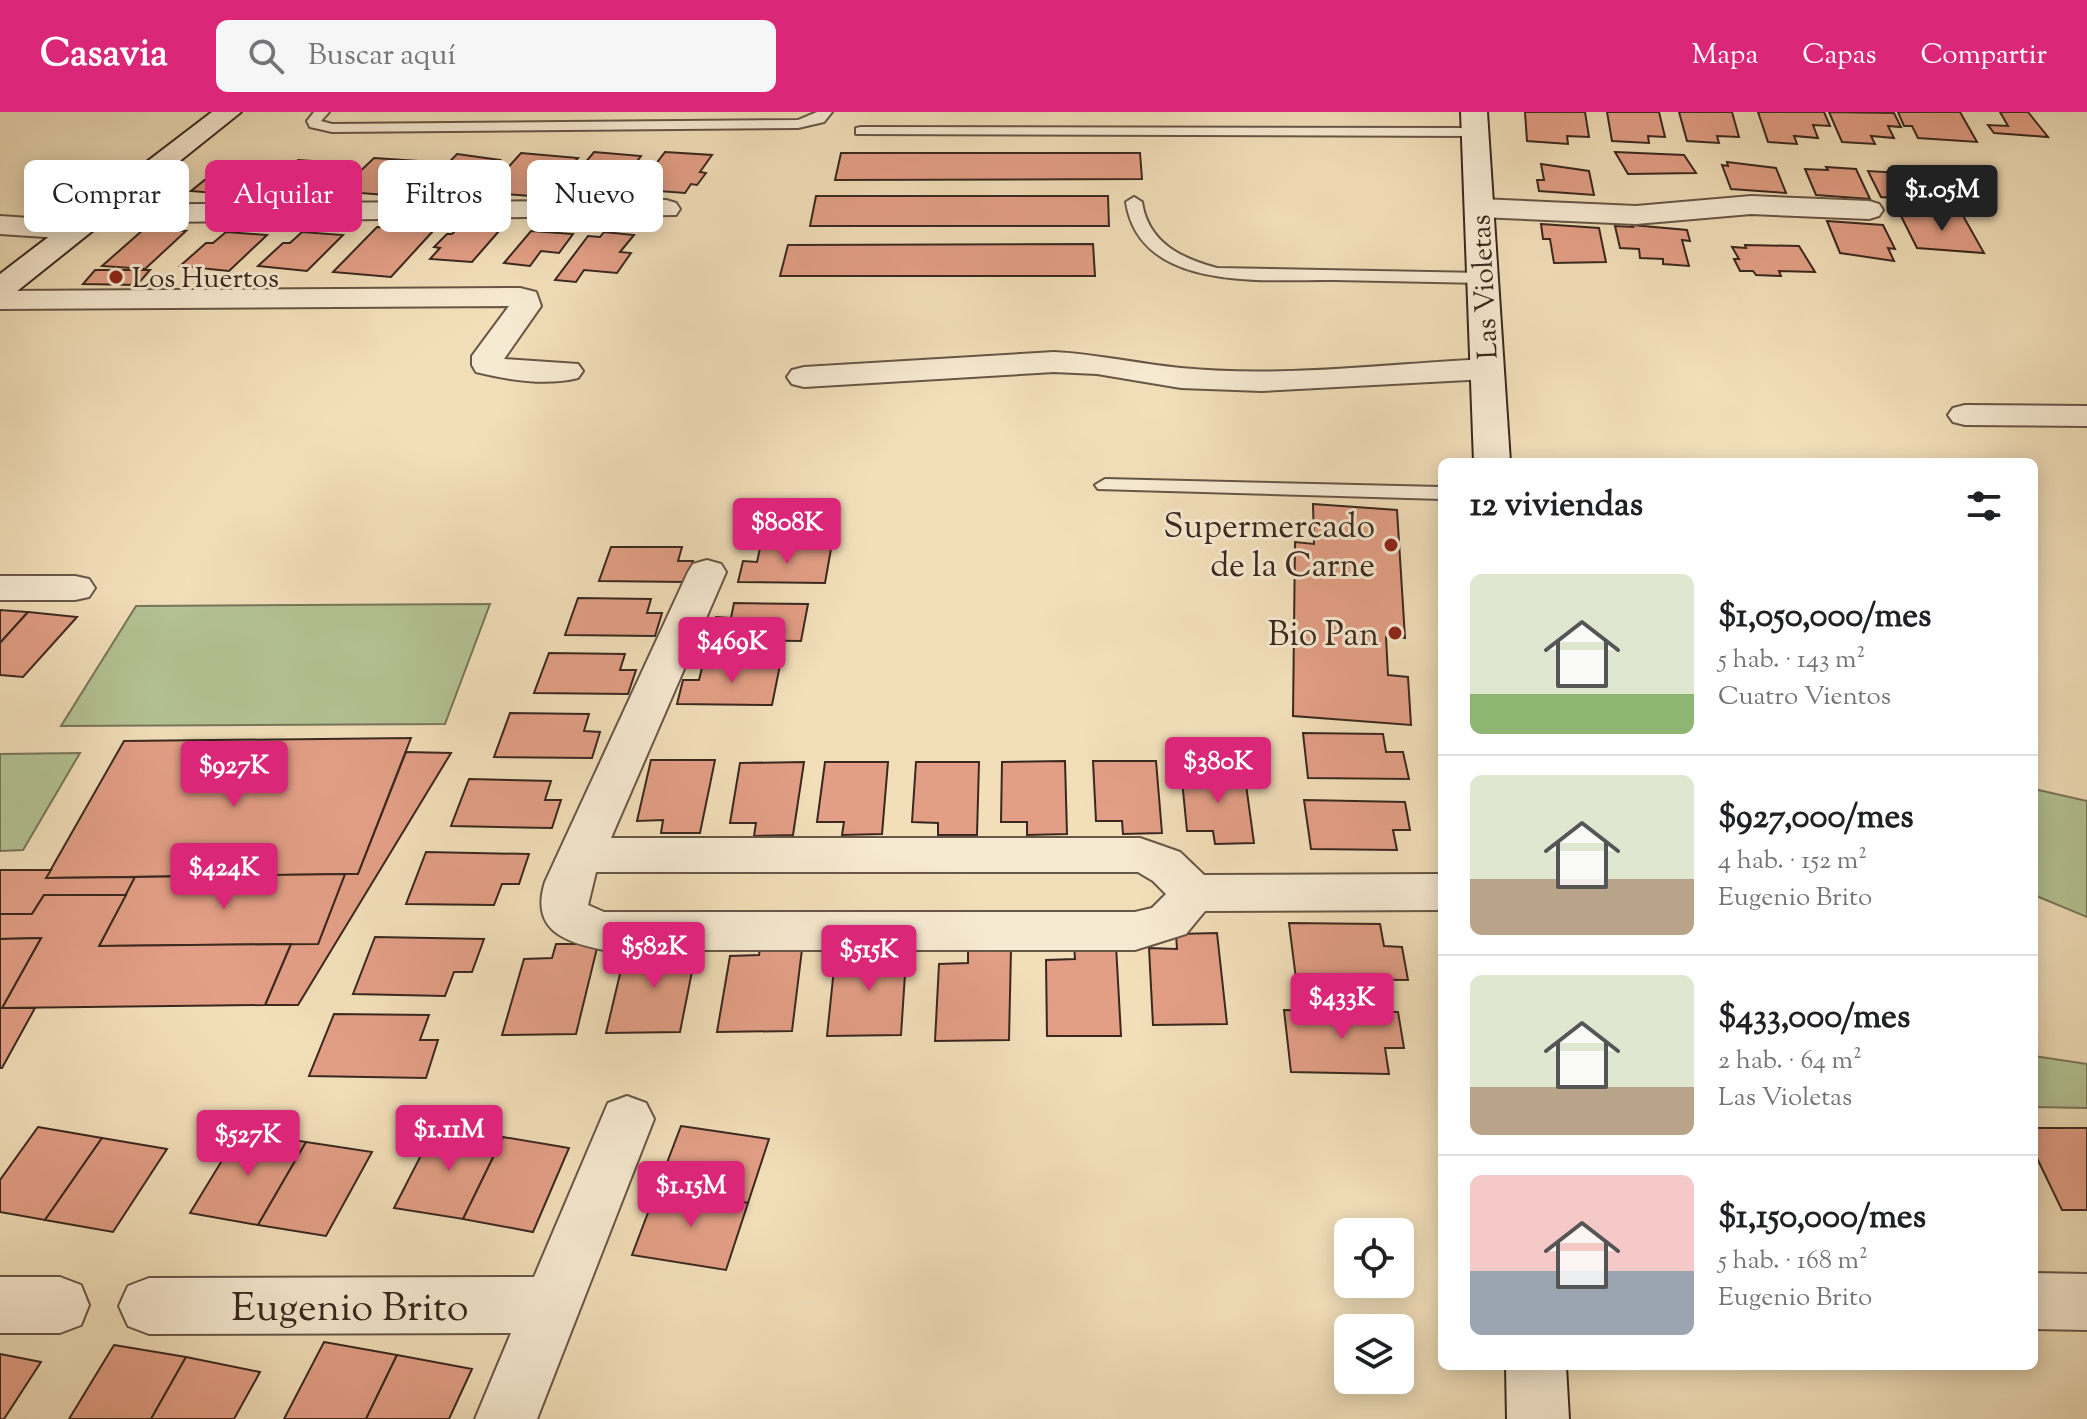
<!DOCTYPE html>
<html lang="es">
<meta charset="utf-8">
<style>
body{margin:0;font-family:"Sorts Mill Goudy",serif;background:#f6f6f6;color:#202124;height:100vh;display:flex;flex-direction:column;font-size:30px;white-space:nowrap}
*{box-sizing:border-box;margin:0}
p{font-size:26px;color:#757577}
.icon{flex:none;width:44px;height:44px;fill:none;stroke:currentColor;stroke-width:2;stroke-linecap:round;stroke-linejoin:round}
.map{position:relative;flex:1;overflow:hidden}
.sheet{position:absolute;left:1438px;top:346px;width:600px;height:912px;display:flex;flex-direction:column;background:#fff;border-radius:12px;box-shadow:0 4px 20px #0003}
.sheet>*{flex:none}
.banner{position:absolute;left:24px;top:48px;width:760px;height:72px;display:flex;gap:16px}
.buttons{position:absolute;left:1334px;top:1106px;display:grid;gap:16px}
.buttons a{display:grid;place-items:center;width:80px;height:80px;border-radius:12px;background:#fff;box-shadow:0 4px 20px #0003;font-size:40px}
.price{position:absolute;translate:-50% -68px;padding:0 18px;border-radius:8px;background:#db2777;color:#fff;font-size:26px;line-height:52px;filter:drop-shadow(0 2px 4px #0008)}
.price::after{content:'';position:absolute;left:50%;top:48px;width:24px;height:18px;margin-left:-12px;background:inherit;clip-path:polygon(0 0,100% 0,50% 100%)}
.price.on{background:#222;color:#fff}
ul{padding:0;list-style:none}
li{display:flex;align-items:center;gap:24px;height:200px;padding:0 32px}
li+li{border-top:2px solid #e0e0e0}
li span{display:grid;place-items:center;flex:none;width:224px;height:160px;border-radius:12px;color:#555}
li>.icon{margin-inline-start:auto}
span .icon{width:96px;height:96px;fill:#fffc;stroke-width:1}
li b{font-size:34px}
h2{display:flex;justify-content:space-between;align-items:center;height:96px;padding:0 32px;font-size:34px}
.pill{padding:0 28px;border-radius:12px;background:#fff;box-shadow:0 4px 20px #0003;font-size:28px;line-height:72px}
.pill.on{background:#db2777;color:#fff}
header{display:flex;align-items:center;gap:48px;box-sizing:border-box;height:112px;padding:0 40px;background:#db2777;color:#fff}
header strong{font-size:38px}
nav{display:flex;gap:44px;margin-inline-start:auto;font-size:28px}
.search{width:560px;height:72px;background:#f6f6f6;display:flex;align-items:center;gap:20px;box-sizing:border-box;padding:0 28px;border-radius:12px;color:#757577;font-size:30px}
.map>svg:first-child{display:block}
.green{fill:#b4c394;stroke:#77765a;stroke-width:2}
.building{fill:#e39f86;stroke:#3a281f;stroke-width:2}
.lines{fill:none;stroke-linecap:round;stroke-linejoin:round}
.lane-casing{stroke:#685646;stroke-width:4}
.street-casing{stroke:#685646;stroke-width:4}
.secondary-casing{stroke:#3a281f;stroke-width:4}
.lane{fill:#f7ead2;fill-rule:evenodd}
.street{fill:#f7ead2;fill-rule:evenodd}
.secondary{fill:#f7ead2;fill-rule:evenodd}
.poi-dot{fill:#8f2418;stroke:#f7ead2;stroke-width:3}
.labels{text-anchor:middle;stroke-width:6;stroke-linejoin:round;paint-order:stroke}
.far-poi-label{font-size:28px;fill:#3a281f;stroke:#f7ead2;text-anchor:start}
.far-street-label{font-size:28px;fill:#3a281f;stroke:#f7ead2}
.poi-label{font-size:34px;fill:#3a281f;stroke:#f7ead2;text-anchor:end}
.near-street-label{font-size:40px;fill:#3a281f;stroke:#f7ead2}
</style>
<header>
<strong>Casavia</strong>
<div class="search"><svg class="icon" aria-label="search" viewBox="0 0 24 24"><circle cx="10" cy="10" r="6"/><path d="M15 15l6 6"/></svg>Buscar aquí</div>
<nav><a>Mapa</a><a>Capas</a><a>Compartir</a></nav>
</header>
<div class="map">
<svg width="2087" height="1307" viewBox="0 0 2087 1307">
<rect width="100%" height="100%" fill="#f2dfba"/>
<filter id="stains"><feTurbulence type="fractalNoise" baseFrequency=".0025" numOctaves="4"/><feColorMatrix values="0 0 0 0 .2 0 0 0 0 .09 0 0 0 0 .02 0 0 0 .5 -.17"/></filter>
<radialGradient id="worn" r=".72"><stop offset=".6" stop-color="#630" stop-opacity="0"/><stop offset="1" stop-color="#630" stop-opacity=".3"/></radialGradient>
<g class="green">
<polygon points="490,492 445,612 61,614 136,494"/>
<polygon points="80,641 23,738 0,739 0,642"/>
<polygon points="2034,677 2087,689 2087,805 2034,783"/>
<polygon points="2034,944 2087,952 2087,996 2034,995"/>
</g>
<g class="building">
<polygon points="1525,0 1585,0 1589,25 1567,24 1568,32 1527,29"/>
<polygon points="1607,0 1659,0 1665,25 1648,24 1649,31 1612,29"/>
<polygon points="1679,0 1732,0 1739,25 1717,24 1719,31 1687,29"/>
<polygon points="1758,0 1824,0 1830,14 1813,13 1818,26 1794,24 1797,32 1768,30"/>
<polygon points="1829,0 1894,1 1901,15 1888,14 1894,26 1871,24 1875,32 1842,30"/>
<polygon points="1898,0 1960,0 1977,30 1918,26 1912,14 1904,14"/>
<polygon points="2000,0 2028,0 2048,25 1994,21 1988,13 2008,14"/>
<polygon points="594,40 641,44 628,61 634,61 624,74 618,73 611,81 570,78 577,70 570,69"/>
<polygon points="665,40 712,43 700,60 706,61 697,73 691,72 685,81 644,78 650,69 643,69"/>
<polygon points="1615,40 1684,43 1696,61 1628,62"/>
<polygon points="521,41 578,46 544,85 493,81 503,71 495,70"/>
<polygon points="841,41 1140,41 1142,67 835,68"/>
<polygon points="457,42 500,48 483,66 457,64 436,86 410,84 426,69 431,69"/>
<polygon points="374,46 420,49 386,83 347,80 360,67 352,67"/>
<polygon points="298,48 344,51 309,83 270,80 283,69 275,68"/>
<polygon points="228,49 273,53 238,83 191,79"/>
<polygon points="1727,50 1776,56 1786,81 1731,77 1722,53 1728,54"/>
<polygon points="1541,52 1589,59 1594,83 1539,79 1537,68 1544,68"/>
<polygon points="1826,55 1856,57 1870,87 1816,83 1805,57 1828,58"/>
<polygon points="1900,58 1930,60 1946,90 1881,85 1868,59 1902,61"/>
<polygon points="816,84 1108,84 1109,114 810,114"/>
<polygon points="1942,100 1962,102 1984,141 1917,136 1900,102 1944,104"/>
<polygon points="1827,109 1883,113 1895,137 1888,136 1894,149 1840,141"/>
<polygon points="462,112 487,113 483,118 499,119 472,150 430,147 440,136 434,135 447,122 452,122"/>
<polygon points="1541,112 1599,116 1606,150 1554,151 1550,127 1543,127"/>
<polygon points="1632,113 1687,118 1690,129 1682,128 1689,154 1663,152 1663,147 1640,146 1639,137 1620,136 1615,114 1633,115"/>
<polygon points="377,115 433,119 391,165 333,160"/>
<polygon points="144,117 186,119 145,157 102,154"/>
<polygon points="531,119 573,122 559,141 541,139 530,154 504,151"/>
<polygon points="226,120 267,123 229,159 180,154 206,131 213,131"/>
<polygon points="302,120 343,123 307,159 258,154 283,131 290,131"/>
<polygon points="604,120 634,123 620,140 631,141 617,161 584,158 576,170 555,168 588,124 600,125"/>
<polygon points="1093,132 1095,164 780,164 788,133"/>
<polygon points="1745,133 1799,134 1815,160 1779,159 1781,164 1756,163 1753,159 1740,159 1734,147 1739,147 1732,135 1746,136"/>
<polygon points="95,158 150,158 137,173 83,172"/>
<polygon points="1313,392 1397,398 1405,526 1386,525 1388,563 1408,565 1411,613 1293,604 1295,430 1314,432"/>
<polygon points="611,435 682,435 678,449 693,449 686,470 599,469"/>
<polygon points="760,436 831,437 825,471 738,470 743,449 757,450"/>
<polygon points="578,486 651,487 647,501 662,501 655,524 565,523"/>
<polygon points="734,491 808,492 801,529 710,528 716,505 731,506"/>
<polygon points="0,498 28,500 0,531"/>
<polygon points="28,500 77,505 23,565 0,563 0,531"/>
<polygon points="549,541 625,542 620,558 636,558 628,582 534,581"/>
<polygon points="703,552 780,553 772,593 677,592 683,568 699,568"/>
<polygon points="510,601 589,602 584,619 600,620 592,646 494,645"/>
<polygon points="1303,621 1383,622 1386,640 1403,640 1409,667 1308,666"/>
<polygon points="411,626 358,762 46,766 124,629"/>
<polygon points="406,640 451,641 298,893 265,893 291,832 318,832 345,762 358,762"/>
<polygon points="651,648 715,648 700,721 661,721 663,708 637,709"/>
<polygon points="1065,649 1067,722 1027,723 1027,710 1001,710 1002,650"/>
<polygon points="1093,649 1156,649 1162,721 1123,722 1122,709 1096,709"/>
<polygon points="804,650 793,723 754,724 756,711 730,711 740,651"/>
<polygon points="825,650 888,650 882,722 842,723 844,710 817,710"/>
<polygon points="916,650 979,650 977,723 938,723 938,711 912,710"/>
<polygon points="1181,658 1244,658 1254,731 1215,732 1213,719 1187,719"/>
<polygon points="469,667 551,669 545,688 561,688 552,716 451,714"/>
<polygon points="1304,688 1405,690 1410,718 1393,718 1397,738 1311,737"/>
<polygon points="426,740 529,742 519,772 502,772 494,793 406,792"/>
<polygon points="0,758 51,758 46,766 135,765 126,783 44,783 32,802 0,802"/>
<polygon points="345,762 318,832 99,834 135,765"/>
<polygon points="44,783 126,783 99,834 291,832 265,893 2,896 41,826 0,827 0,802 32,802"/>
<polygon points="1289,811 1380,812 1384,834 1402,835 1408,868 1296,867"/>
<polygon points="1217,821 1227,912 1153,913 1149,836 1177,837 1176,822"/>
<polygon points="375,825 484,827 472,860 454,860 445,884 353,882"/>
<polygon points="41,826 2,896 0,896 0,827"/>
<polygon points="698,829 680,920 606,921 624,845 652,844 655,830"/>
<polygon points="761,829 803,829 792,919 717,920 730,844 759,843"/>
<polygon points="556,832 598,832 576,922 502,923 524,847 552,846"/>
<polygon points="865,832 907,832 901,923 827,924 835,847 864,847"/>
<polygon points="1074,833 1116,833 1121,924 1047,924 1046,848 1075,847"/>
<polygon points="968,837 1011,837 1009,928 935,929 939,852 968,851"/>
<polygon points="0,896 35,896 2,956 0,956"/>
<polygon points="1284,898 1398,900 1404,936 1385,936 1389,962 1291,960"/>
<polygon points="334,902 429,903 420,928 438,928 426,966 309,964"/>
<polygon points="436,1014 503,1025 463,1107 394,1096"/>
<polygon points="681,1014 769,1027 748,1091 657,1077"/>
<polygon points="38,1015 102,1026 45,1108 0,1100 0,1068"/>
<polygon points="2034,1016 2087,1016 2087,1098 2062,1098 2034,1040"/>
<polygon points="240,1019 306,1030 258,1113 190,1101"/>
<polygon points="503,1025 569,1036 533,1120 463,1107"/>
<polygon points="102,1026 167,1037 113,1120 45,1108"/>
<polygon points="306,1030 372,1040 326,1124 258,1113"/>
<polygon points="657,1077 748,1091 726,1158 632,1143"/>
<polygon points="324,1230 397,1243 366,1307 284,1307"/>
<polygon points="114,1233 186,1245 151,1307 69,1307"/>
<polygon points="0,1242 41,1250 4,1307 0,1307"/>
<polygon points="397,1243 472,1257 449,1307 366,1307"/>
<polygon points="186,1245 260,1260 234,1307 151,1307"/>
</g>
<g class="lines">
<g class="lane-casing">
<g id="lane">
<polygon points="314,0 329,0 321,9 332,12 798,8 817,0 832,0 824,10 798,16 332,20 310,15 307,9"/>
<polygon points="861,15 1475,16 1482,20 1475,24 856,22 856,16"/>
<path d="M1134,85L1142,90C1148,130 1180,146 1217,156L1483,161L1491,166L1483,171C1434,170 1385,169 1335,168C1267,167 1140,182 1126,90Z"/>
<polygon points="1105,367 1442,375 1442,387 1098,377 1095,373"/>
</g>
</g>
<g class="street-casing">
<g id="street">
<polygon points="1751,84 1869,89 1879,92 1883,98 1879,104 1869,107 1751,102 1636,112 1480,105 1470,102 1466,96 1470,90 1480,87 1636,94"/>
<polygon points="666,88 676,91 680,97 676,103 97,111 87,108 83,102 87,96 97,93"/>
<polygon points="0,104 75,109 85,112 90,118 85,124 75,127 0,122"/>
<path d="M520,176L536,180L541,194L504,247L578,252L583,259L578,266C546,274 508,268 476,260L472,253V244L509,194L0,197V179Z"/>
<path d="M1054,240C1097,242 1138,252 1181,256C1282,266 1386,252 1487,247L1499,250L1503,257L1499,264L1487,267L1262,279L1181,276L1097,262L1054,260L804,275L792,272L787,265L792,258L804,255Z"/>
<polygon points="1965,293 2087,294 2087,314 1965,313 1953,310 1948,303 1953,296"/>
<path d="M707,448L721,452L726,460L611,726H1140L1180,740L1204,763L1442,762V798L1205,799L1186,822L1135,838H604C564,830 530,818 545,770L688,460L693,452ZM596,760H1138L1153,769L1166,782L1152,796L1135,800H604L588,793Z"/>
<polygon points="0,464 75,464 89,467 95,476 89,485 75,488 0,488"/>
<polygon points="627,984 646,991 654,1007 537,1307 475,1307 511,1221 149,1222 128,1214 119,1194 128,1174 149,1166 534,1165 608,991"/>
<polygon points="2034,1161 2087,1162 2087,1218 2034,1217"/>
<polygon points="0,1165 60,1165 81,1173 89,1193 81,1213 60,1221 0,1221"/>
</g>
</g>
<g class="secondary-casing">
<g id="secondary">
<polygon points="212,0 241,0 11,184 0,186 0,162"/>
<polygon points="1461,0 1487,0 1510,350 1474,350"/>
<polygon points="1506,1254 1566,1254 1569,1307 1507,1307"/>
</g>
</g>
<use href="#lane" class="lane"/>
<use href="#street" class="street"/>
<use href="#secondary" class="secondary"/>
</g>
<g class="poi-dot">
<circle cx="116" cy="165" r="8"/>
<circle cx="1391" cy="433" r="8"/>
<circle cx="1395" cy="521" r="8"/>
</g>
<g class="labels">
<g class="far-poi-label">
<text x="132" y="175">Los Huertos</text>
</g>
<g class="far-street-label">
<text transform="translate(1483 175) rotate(-93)" y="10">Las Violetas</text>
</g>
<g class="poi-label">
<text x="1375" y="425">Supermercado<tspan x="1375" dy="39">de la Carne</tspan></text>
<text x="1379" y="533">Bio Pan</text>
</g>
<g class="near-street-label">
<text x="350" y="1208">Eugenio Brito</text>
</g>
</g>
<rect width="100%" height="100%" filter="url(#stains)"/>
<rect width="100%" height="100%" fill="url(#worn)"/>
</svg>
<div class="buttons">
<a><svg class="icon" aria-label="locate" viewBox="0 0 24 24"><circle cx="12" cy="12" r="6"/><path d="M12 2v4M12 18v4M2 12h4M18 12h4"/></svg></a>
<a><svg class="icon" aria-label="layers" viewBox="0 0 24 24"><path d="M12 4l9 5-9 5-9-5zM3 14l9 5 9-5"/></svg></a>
</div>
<b class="price on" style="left:1942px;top:121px">$1.05M</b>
<b class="price" style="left:787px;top:454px">$808K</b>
<b class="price" style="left:732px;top:573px">$469K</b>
<b class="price" style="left:1218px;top:693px">$380K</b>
<b class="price" style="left:234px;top:697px">$927K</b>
<b class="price" style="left:224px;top:799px">$424K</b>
<b class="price" style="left:654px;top:878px">$582K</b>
<b class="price" style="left:869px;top:881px">$515K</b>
<b class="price" style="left:1342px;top:929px">$433K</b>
<b class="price" style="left:449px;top:1061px">$1.11M</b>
<b class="price" style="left:248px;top:1066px">$527K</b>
<b class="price" style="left:691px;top:1117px">$1.15M</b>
<div class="banner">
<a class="pill">Comprar</a>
<a class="pill on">Alquilar</a>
<a class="pill">Filtros</a>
<a class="pill">Nuevo</a>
</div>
<section class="sheet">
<h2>12 viviendas<svg class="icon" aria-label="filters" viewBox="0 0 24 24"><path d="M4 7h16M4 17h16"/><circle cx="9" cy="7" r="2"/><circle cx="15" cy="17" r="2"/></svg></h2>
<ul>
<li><span style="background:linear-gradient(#dfe7d0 75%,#8fb573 0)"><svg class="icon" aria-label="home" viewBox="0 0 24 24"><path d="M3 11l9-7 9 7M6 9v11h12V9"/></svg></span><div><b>$1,050,000/mes</b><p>5 hab. · 143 m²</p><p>Cuatro Vientos</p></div></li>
<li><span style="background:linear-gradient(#dfe7d0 65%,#b9a48a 0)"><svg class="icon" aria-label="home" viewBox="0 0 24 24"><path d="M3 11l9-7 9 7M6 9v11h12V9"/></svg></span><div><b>$927,000/mes</b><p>4 hab. · 152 m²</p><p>Eugenio Brito</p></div></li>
<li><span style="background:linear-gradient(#dfe7d0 70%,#b9a48a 0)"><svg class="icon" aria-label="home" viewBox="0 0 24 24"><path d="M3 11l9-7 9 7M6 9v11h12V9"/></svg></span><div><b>$433,000/mes</b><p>2 hab. · 64 m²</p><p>Las Violetas</p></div></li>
<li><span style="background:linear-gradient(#f6c9c9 60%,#9aa5b1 0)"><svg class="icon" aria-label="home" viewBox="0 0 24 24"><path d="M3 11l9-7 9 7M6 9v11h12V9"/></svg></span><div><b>$1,150,000/mes</b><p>5 hab. · 168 m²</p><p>Eugenio Brito</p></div></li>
</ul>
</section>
</div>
